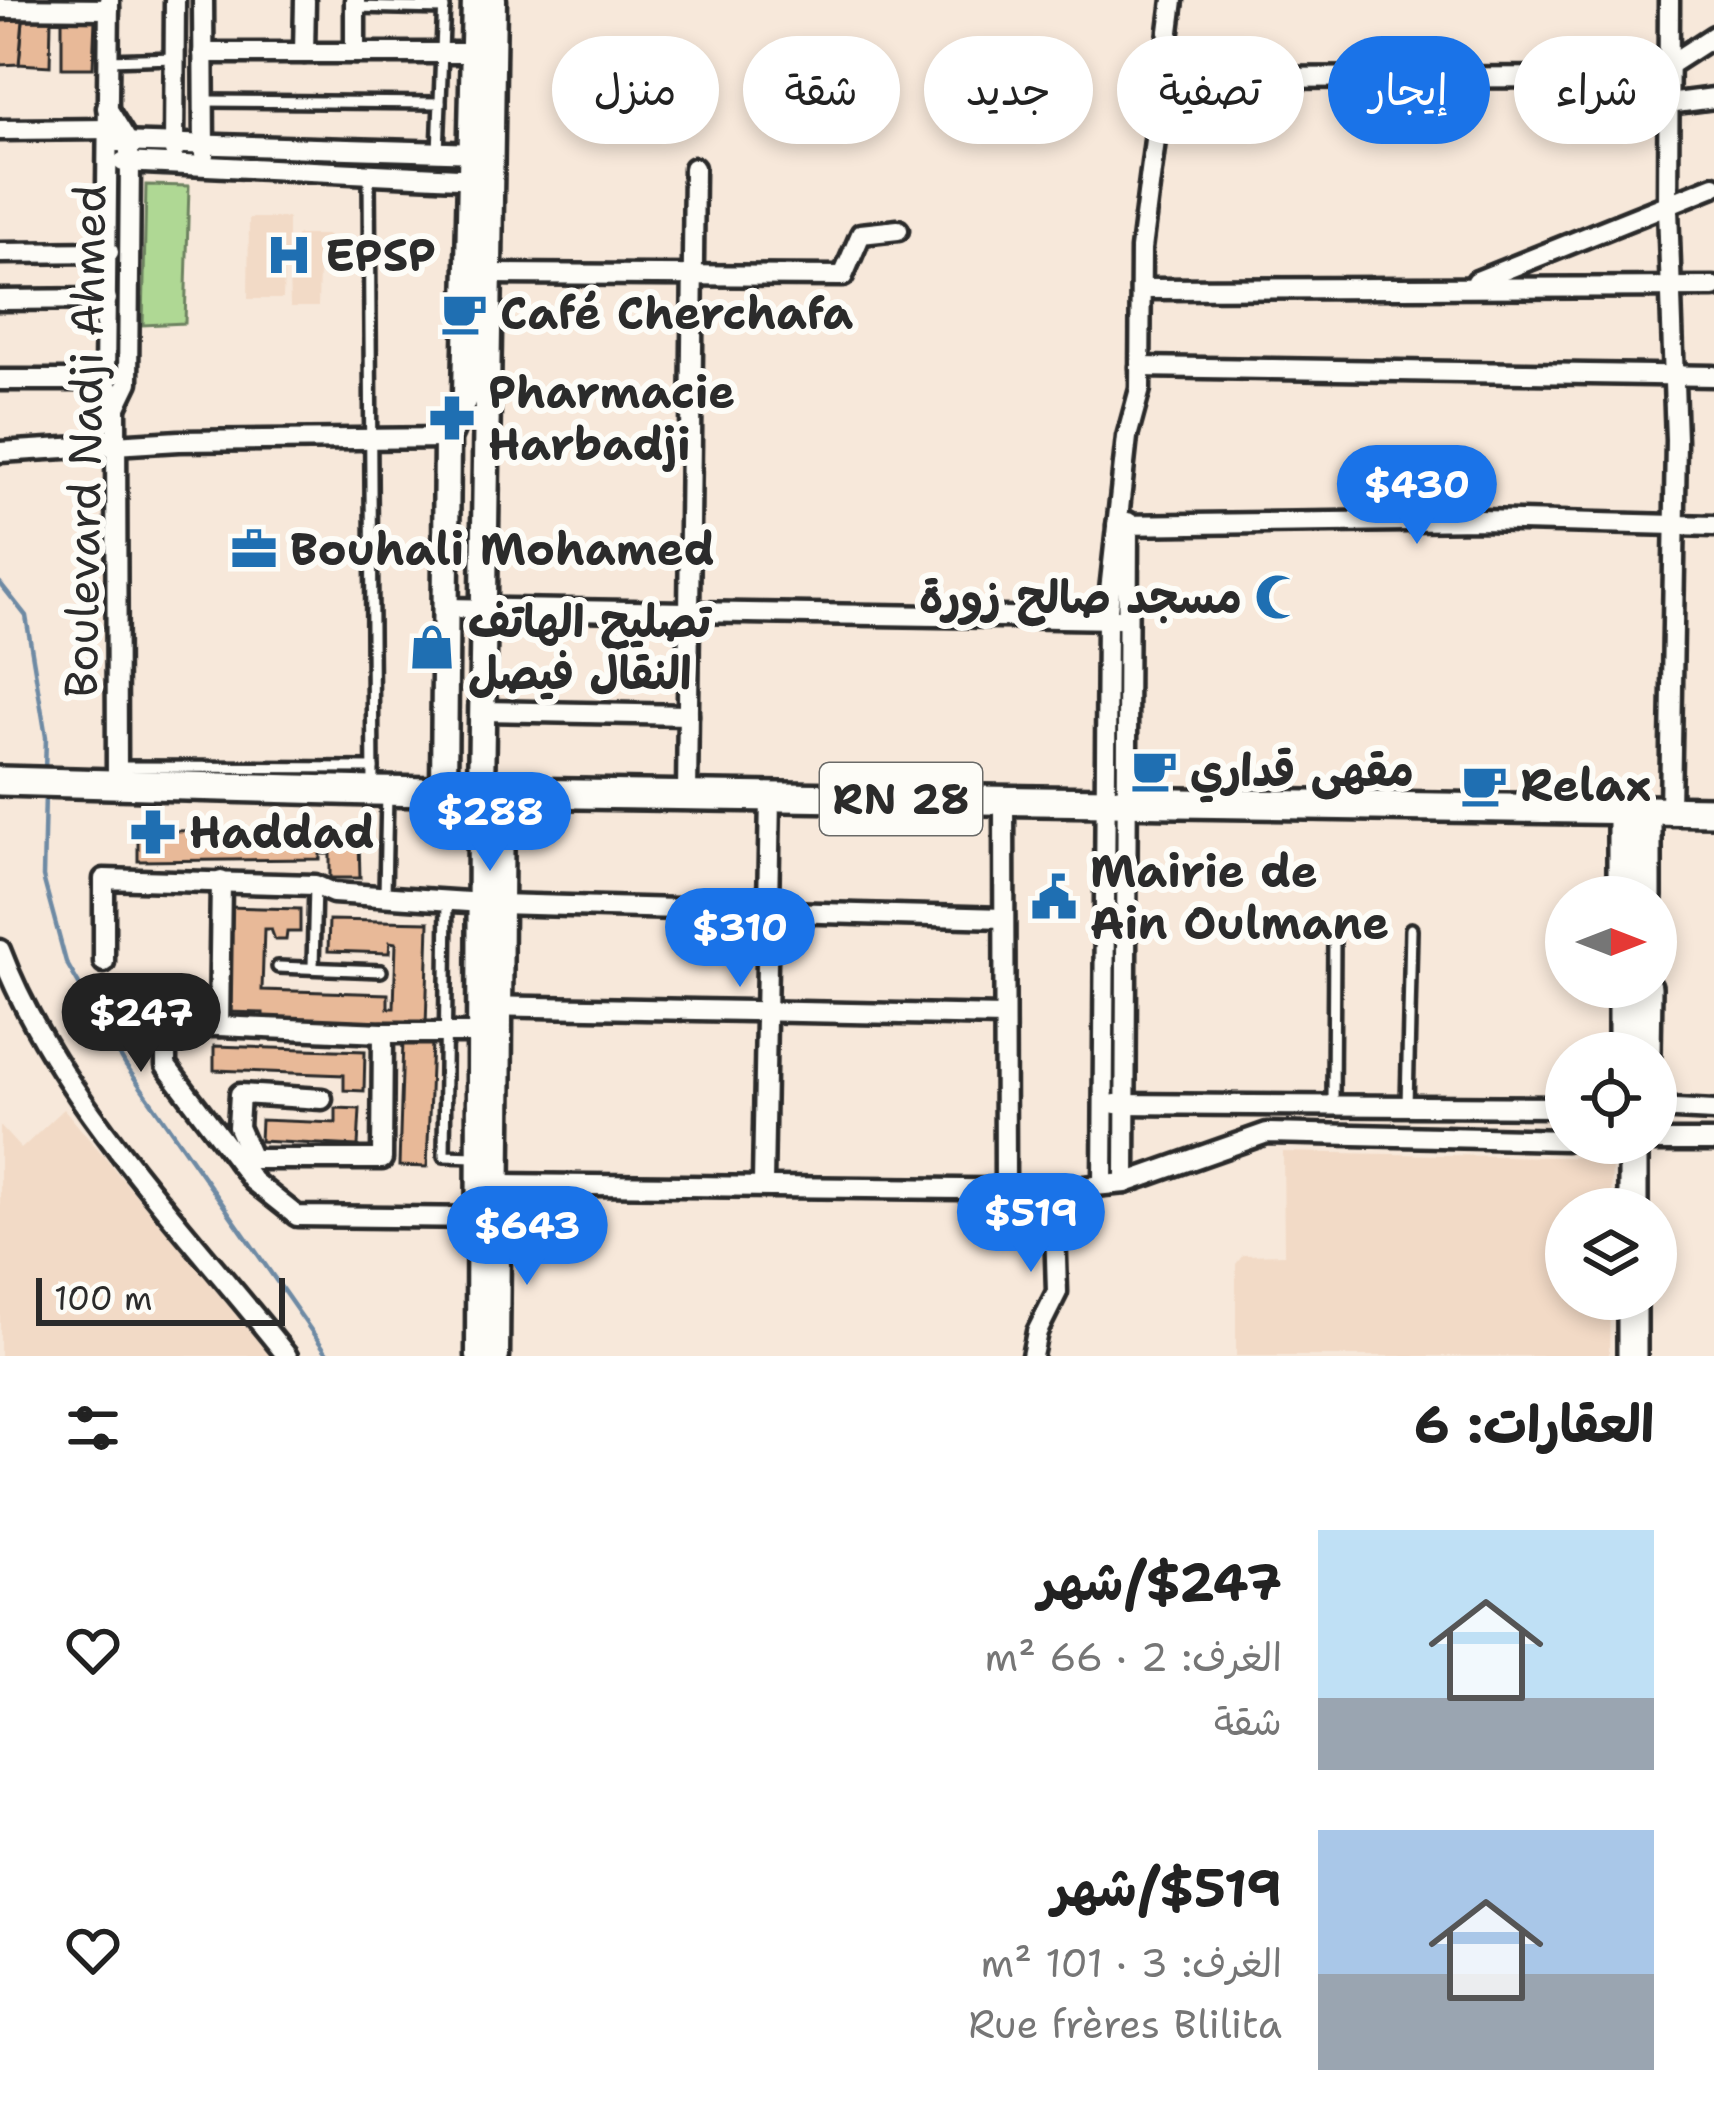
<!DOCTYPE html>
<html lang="ar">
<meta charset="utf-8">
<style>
body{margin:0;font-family:"Shantell Sans","Playpen Sans Arabic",sans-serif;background:#f6f6f6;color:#222;direction:rtl;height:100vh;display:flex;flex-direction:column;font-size:45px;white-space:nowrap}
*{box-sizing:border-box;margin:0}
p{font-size:39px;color:#767676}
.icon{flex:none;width:66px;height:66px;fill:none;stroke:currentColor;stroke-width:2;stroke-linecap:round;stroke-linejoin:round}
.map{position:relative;height:1356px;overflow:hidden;direction:ltr}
.drawer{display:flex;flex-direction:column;background:#fff;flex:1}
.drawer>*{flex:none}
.guide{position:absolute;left:36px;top:36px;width:1644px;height:108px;direction:rtl;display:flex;gap:24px}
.needle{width:78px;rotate:90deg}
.fabs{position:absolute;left:1545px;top:876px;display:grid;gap:24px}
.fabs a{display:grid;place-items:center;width:132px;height:132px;border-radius:50%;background:#fff;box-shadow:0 6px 18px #0003;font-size:60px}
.scale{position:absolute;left:36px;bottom:30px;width:249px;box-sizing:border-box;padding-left:12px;border:6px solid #2b2b2b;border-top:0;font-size:33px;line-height:42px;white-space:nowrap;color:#2b2b2b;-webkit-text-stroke:9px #fdfcf7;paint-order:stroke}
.price{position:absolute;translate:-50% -102px;padding:0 27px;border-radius:42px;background:#1a73e8;color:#fff;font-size:39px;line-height:78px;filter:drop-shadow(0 3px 6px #0008)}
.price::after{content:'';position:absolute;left:50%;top:72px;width:36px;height:27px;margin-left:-18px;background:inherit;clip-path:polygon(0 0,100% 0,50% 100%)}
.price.active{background:#222;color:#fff}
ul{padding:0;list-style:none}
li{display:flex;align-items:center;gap:36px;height:300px;padding:0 60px}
li span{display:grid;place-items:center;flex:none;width:336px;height:240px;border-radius:0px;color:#555}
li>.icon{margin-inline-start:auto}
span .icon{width:144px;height:144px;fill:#fffc;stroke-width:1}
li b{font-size:51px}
h2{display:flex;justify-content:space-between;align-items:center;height:144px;padding:0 60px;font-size:51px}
.chip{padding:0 42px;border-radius:54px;background:#fff;box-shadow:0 6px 18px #0003;font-size:42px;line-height:108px}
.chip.active{background:#1a73e8;color:#fff}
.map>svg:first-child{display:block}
.built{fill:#f2dac6}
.green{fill:#afd894;stroke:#6d8260;stroke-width:3}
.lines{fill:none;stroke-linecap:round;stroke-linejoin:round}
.stream{stroke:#6e8aa4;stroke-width:4.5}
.building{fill:#e8b998;stroke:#2b2b2b;stroke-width:3}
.lane-casing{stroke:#2b2b2b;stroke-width:18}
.street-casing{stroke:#2b2b2b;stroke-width:27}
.secondary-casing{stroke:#2b2b2b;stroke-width:33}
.primary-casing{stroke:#2b2b2b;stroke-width:36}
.lane{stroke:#fdfcf7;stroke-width:9}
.street{stroke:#fdfcf7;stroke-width:18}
.secondary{stroke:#fdfcf7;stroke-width:24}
.primary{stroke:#fdfcf7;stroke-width:27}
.labels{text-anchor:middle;stroke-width:12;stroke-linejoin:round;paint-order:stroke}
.shield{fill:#fdfcf7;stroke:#6a6a68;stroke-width:3}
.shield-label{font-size:42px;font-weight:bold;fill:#2b2b2b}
.poi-label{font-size:45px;font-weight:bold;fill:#2b2b2b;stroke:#fdfcf7;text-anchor:start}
.street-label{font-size:45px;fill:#2b2b2b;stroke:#fdfcf7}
</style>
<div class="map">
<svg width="1714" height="1356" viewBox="0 0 1714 1356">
<rect width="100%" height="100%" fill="#f7e8da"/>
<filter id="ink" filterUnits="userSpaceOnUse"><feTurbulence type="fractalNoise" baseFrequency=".00833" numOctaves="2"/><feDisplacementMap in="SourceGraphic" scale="24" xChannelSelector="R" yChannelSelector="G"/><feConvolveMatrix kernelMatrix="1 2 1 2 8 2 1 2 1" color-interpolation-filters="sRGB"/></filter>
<g filter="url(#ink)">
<g class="built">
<polygon points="249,218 288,218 288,245 296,245 296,235 329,235 329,266 319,267 318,307 290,307 289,268 284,269 283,299 248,299"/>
<polygon points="64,1109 270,1356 0,1356 0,1126 21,1149"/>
<polygon points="1283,1152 1612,1158 1611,1209 1566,1209 1566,1299 1610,1299 1609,1356 1236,1356 1236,1264 1243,1255 1284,1254"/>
</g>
<polygon class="green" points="146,185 189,186 185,323 143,325"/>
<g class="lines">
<g class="stream">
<polyline points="0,583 26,616 46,737 45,771"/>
<polyline points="45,794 43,877 66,962 126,1066 329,1356"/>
</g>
</g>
<g class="building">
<polygon points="51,19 50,66 19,64 23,20"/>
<polygon points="62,19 95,19 93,68 62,68"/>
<polygon points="23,20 19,64 0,65 0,21"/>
<polygon points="350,830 359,840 360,878 330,878 330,854 320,854 320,859 138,861 138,831"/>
<polygon points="227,907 300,909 300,932 287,932 286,940 275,940 271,929 264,929 262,990 388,994 388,1008 394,1008 396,943 390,942 389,953 328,951 329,920 429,922 426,1028 263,1023 263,1013 225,1012"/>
<polygon points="403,1041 432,1042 427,1167 399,1166"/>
<polygon points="214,1046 365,1051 364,1091 344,1090 344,1075 214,1070"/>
<polygon points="336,1108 360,1109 358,1146 260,1141 261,1120 336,1123"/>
</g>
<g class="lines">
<g class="lane-casing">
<g id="lane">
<polyline points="355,7 444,9"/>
<polyline points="108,60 175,58"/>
<polyline points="205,101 440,103"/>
<polyline points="438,152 444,0"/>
<polyline points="369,174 373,786"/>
<polyline points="116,767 373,768"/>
<polyline points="385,895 387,793"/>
<polyline points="447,898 444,1156 475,1157"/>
<polyline points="278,967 381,971"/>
<polyline points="313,967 315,885"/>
<polyline points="1333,1105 1334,936"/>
<polyline points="1407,1106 1411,929"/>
</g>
</g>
<g class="street-casing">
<g id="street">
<polyline points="109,0 105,380 116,407"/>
<polyline points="203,0 204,155"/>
<polyline points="1669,0 1668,208 1676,440 1670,810"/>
<polyline points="0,8 109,9"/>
<polyline points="203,53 486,53"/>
<polyline points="304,53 305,0"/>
<polyline points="355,53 355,0"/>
<polyline points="1669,65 1714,36"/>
<polyline points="1165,78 1668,77"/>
<polyline points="1668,104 1714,98"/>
<polyline points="107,108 128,142 130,162 128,382 116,407 117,782"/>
<polyline points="0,130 115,129"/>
<polyline points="117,142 479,153"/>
<polyline points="174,151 175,0"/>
<polyline points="123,162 479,179"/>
<polyline points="0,253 109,252"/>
<polyline points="489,274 843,276 861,234 898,230"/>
<polyline points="1477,281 1714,186"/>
<polyline points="1141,289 1714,287"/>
<polyline points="0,300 107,299"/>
<polyline points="1140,367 1714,376"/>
<polyline points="0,380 105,380"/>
<polyline points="0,452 179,441 447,438"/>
<polyline points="1117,525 1481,520 1714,526"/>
<polyline points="445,608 1119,619"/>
<polyline points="482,711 688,715"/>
<polyline points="687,795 694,168"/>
<polyline points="1004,801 1005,1191"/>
<polyline points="221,881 219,1026 383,1033"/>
<path d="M0,950C56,1099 189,1232 287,1356"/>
<polyline points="104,962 104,879 315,885 333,893 498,904 1004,918"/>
<polyline points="486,1006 1004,1016"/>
<polyline points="219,1026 186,1026 166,1046 166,1066 241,1165"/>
<polyline points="1115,1104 1566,1107"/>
<polyline points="1656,1108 1714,1111"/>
<polyline points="1656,1141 1714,1141"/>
<polyline points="252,1159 238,1127 240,1094 322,1099"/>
<polyline points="763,1183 770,797"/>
<polyline points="1125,1183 1128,522"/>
<polyline points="498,1184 1054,1190 1125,1183 1267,1133 1566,1140"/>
<polyline points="1103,1185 1107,618 1127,437 1140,389 1141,249 1173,0"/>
<polyline points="487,1218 297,1216 253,1181 241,1165 252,1159 382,1159 383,1033 493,1033"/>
<polyline points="1032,1356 1037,1332 1057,1292 1054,1190"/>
</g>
</g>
<g class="secondary-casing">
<g id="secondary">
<polyline points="444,791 447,438 466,394 475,0"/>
<polyline points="479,1356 481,792 493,0"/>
<polyline points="496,1356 501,792"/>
</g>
</g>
<g class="primary-casing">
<g id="primary">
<polyline points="0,781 373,791 1714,811"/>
<polyline points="1622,810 1622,897"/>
<polyline points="1647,897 1647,810"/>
<polyline points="1623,987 1623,1053"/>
<polyline points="1646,1053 1647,987"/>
<polyline points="1633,1209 1633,1143"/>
<polyline points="1632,1356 1632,1299"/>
</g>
</g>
<use href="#lane" class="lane"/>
<use href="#street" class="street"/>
<use href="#secondary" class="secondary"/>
<use href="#primary" class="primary"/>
</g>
</g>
<defs>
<g id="hospital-bare" transform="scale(3.6)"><path d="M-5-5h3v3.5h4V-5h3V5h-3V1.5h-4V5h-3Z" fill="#1f6fb2" stroke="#fdfcf7" stroke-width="2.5" paint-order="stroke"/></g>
<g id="cafe-bare" transform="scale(3.6)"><path d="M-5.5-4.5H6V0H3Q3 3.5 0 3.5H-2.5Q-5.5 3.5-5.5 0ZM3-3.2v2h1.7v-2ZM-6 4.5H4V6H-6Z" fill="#1f6fb2" stroke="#fdfcf7" stroke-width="2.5" paint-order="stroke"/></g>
<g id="pharmacy-bare" transform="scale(3.6)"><path d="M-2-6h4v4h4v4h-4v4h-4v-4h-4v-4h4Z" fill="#1f6fb2" stroke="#fdfcf7" stroke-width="2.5" paint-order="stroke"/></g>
<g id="office-bare" transform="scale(3.6)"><path d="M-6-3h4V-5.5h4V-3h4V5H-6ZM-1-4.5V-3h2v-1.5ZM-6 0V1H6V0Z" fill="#1f6fb2" stroke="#fdfcf7" stroke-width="2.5" paint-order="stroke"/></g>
<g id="mosque-bare" transform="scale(3.6)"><path d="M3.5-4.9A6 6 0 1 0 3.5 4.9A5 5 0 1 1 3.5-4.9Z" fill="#1f6fb2" stroke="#fdfcf7" stroke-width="2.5" paint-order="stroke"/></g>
<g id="shop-bare" transform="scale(3.6)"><path d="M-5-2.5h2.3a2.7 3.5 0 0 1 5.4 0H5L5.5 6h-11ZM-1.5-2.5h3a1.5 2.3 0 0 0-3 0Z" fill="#1f6fb2" stroke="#fdfcf7" stroke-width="2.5" paint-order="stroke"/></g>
<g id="civic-bare" transform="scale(3.6)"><path d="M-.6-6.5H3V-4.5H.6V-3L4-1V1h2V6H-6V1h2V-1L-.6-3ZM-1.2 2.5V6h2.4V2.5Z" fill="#1f6fb2" stroke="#fdfcf7" stroke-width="2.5" paint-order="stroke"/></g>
</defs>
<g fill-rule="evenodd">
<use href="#hospital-bare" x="289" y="255"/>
<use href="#cafe-bare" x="464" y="313"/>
<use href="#pharmacy-bare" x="452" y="418"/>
<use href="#office-bare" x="254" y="549"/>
<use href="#mosque-bare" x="1278" y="597"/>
<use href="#shop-bare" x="432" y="647"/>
<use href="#cafe-bare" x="1154" y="770"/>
<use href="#cafe-bare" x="1484" y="785"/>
<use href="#pharmacy-bare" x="153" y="832"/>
<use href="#civic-bare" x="1054" y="897"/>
</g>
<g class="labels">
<rect class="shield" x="820" y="763" width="162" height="72" rx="9"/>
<g class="shield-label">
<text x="901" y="814">RN 28</text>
</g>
<g class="poi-label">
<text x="325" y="271">EPSP</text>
<text x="500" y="329">Café Cherchafa</text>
<text x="488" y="408">Pharmacie<tspan x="488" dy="52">Harbadji</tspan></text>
<text x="290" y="565">Bouhali Mohamed</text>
<text x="1242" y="613" text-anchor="end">مسجد صالح زورة</text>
<text x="468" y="637">تصليح الهاتف<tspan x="468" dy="52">النقال فيصل</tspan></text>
<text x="1190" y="786">مقهى قداري</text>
<text x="1520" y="801">Relax</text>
<text x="189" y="848">Haddad</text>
<text x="1090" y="887">Mairie de<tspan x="1090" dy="52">Ain Oulmane</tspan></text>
</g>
<g class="street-label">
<text transform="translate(85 441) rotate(-89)" y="16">Boulevard Nadji Ahmed</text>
</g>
</g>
</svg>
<div class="fabs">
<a><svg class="needle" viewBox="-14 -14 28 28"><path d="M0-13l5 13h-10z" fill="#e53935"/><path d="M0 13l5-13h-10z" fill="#767676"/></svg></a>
<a><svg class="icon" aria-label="locate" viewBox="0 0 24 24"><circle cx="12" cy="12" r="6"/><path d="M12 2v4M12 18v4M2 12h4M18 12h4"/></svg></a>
<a><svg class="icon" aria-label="layers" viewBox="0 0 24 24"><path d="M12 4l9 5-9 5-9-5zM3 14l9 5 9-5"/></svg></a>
</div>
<div class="scale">100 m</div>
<b class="price" style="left:1417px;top:547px">$430</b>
<b class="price" style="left:490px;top:874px">$288</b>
<b class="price" style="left:740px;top:990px">$310</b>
<b class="price active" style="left:141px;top:1075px">$247</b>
<b class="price" style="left:1031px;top:1275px">$519</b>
<b class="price" style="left:527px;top:1288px">$643</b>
<div class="guide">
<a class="chip">شراء</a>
<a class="chip active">إيجار</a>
<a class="chip">تصفية</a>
<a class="chip">جديد</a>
<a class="chip">شقة</a>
<a class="chip">منزل</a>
</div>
</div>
<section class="drawer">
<h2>العقارات: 6<svg class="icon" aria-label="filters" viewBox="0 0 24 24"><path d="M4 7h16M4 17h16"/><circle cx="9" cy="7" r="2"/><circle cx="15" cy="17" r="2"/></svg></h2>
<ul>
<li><span style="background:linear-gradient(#bfe0f5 70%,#9aa5b1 0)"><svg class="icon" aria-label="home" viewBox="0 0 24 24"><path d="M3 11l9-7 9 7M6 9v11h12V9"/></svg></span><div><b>$247/شهر</b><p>الغرف: 2 · 66 m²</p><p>شقة</p></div><svg class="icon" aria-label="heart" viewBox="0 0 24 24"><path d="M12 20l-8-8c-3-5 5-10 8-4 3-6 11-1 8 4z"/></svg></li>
<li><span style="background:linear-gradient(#a9c7e8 60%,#9aa5b1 0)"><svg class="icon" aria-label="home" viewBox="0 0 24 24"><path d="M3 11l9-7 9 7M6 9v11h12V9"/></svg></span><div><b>$519/شهر</b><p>الغرف: 3 · 101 m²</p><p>Rue frères Blilita</p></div><svg class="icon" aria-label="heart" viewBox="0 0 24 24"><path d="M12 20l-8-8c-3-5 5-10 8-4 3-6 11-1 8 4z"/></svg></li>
</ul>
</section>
